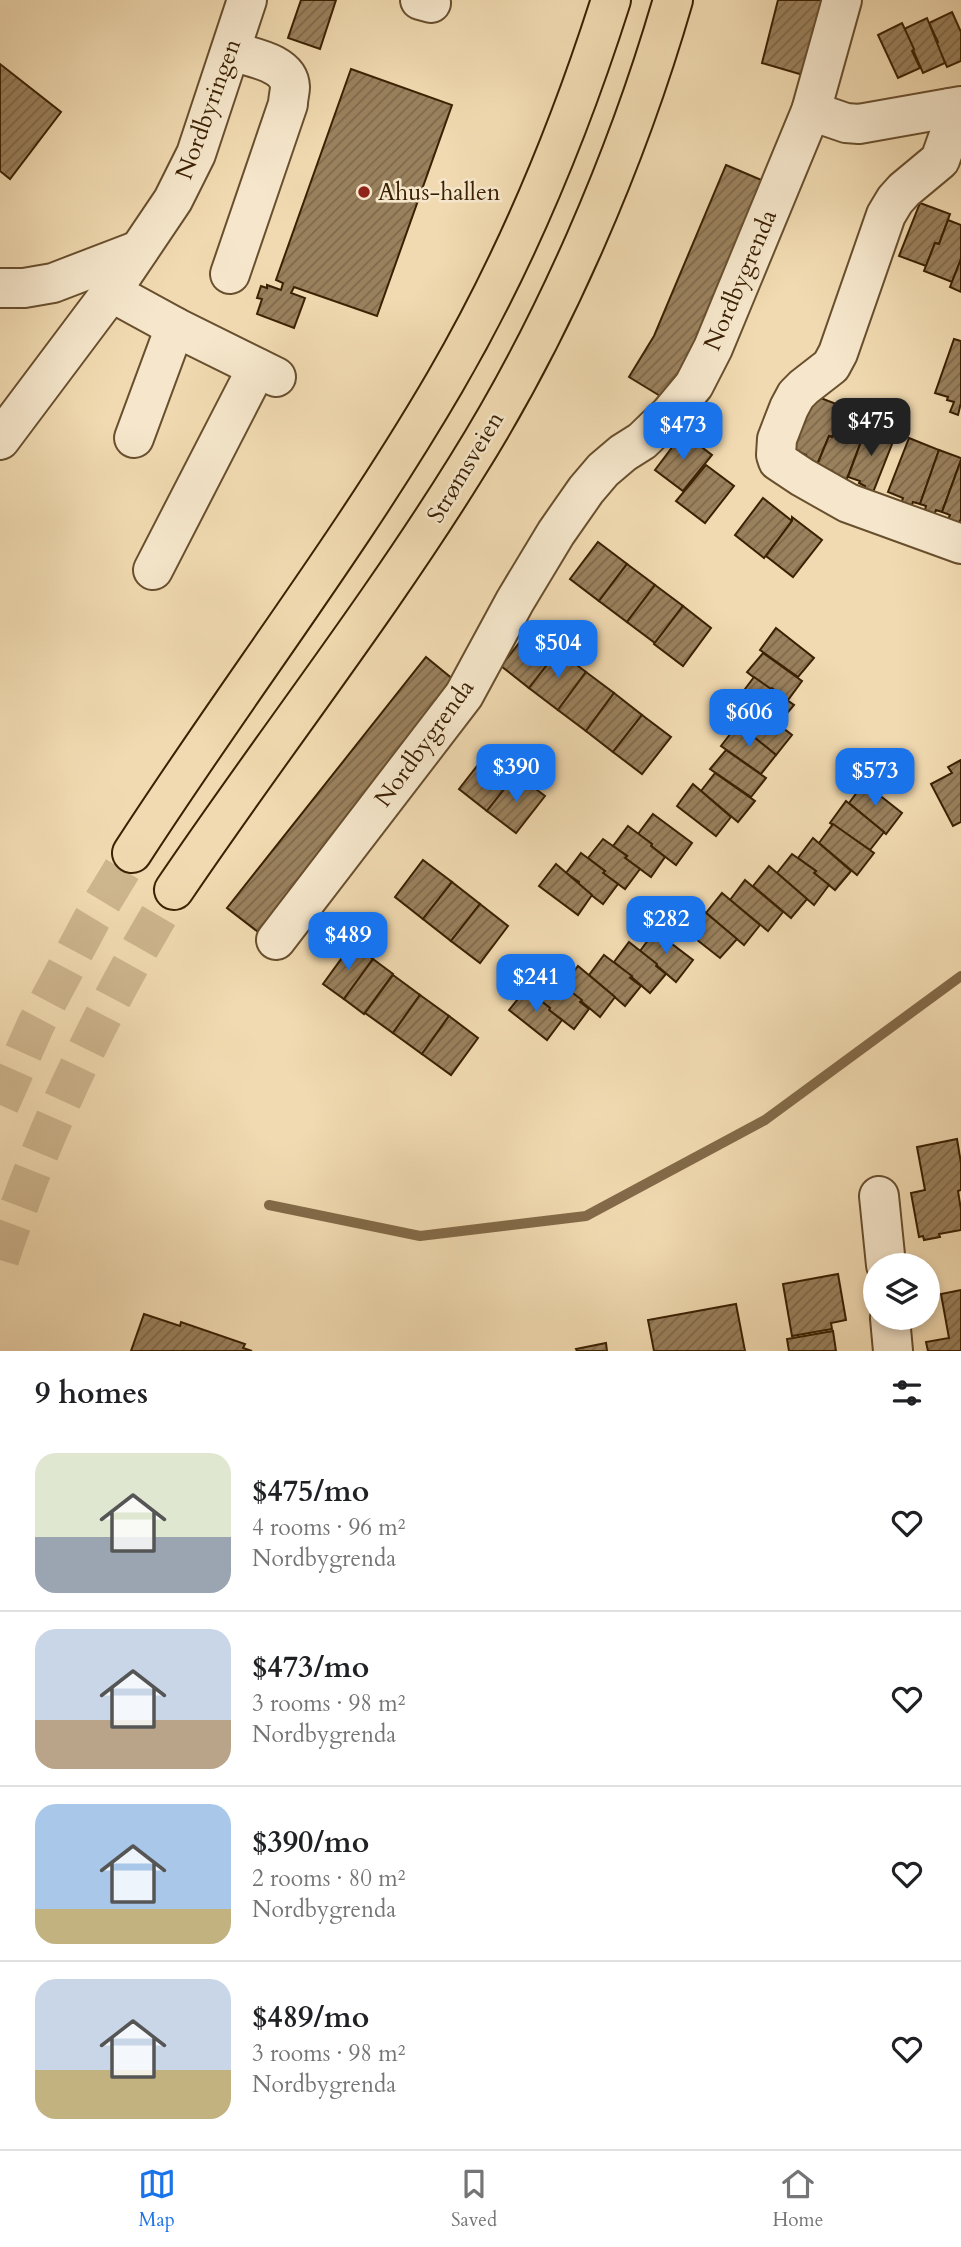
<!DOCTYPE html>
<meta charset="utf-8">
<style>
body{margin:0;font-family:Cardo,serif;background:#f6f6f6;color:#202124;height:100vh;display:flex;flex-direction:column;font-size:26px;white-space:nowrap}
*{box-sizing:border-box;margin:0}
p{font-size:23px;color:#757577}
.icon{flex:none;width:38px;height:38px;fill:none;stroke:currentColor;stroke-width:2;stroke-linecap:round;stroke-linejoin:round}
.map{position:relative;height:1351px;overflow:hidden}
.sheet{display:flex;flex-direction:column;background:#fff;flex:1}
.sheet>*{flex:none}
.tools{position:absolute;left:863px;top:1253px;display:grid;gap:14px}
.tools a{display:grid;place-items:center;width:77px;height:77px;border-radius:50%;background:#fff;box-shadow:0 4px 10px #0003;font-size:35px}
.price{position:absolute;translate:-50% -60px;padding:0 16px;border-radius:14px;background:#1a73e8;color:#fff;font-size:23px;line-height:46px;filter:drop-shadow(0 2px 4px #0008)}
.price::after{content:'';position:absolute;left:50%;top:42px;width:21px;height:16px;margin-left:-10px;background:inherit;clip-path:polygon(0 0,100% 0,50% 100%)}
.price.on{background:#222;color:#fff}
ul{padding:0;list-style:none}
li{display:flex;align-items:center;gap:21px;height:175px;padding:0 35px}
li+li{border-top:2px solid #e0e0e0}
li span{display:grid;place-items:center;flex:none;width:196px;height:140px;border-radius:21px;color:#555}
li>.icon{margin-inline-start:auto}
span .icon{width:84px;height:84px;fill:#fffc;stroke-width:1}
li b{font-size:30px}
h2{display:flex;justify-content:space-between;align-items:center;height:84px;padding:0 35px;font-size:30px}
.menu{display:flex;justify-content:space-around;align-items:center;height:98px;border-top:2px solid #e0e0e0;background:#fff;font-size:19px;color:#757577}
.menu a{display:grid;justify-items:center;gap:4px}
.menu .on{color:#1a73e8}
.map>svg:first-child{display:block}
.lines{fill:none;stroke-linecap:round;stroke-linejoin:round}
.stream{stroke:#836a48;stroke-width:10}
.building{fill:url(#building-hatch);stroke:#3b2103;stroke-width:2}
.highway-tunnel{stroke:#cdb58e;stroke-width:38;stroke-dasharray:38 19;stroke-linecap:butt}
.minor-casing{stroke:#684f2e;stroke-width:42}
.highway-casing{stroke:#3b2103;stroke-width:42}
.minor{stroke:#f6e7cc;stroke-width:38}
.highway{stroke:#f1dab1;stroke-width:38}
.poi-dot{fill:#8f2418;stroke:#f6e7cc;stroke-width:2.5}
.labels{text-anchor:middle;stroke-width:5;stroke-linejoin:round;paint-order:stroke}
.street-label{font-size:24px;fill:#3b2103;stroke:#f6e7cc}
.poi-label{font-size:24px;fill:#3b2103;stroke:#f6e7cc;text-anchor:start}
</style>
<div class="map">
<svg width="961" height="1351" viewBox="0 0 961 1351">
<defs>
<pattern id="building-hatch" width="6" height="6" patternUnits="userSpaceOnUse" patternTransform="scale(1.75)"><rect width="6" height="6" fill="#9a815d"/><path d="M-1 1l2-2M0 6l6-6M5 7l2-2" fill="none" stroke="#7f694b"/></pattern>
</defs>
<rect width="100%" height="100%" fill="#f1dab1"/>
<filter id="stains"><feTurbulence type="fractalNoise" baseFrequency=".00286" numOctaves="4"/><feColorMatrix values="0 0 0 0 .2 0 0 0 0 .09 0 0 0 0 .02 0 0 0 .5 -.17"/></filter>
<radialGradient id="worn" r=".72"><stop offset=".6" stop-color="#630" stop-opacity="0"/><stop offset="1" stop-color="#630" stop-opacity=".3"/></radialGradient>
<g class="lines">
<polyline class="stream" points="269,1205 420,1236 586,1216 765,1120 961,976"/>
</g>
<g class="building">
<polygon points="301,0 336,0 320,49 288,38"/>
<polygon points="778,0 826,0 803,75 762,63"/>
<polygon points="952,12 961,32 961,61 947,67 936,43 938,42 929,23"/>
<polygon points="927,18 945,63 923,73 904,29"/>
<polygon points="902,23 914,49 912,51 920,68 898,78 878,35"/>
<polygon points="0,64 61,112 10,179 0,171"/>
<polygon points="351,69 452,105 377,316 294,287 291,293 305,298 294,328 257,314 262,299 257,298 261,286 267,288 267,285 281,290 283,283 276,280"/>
<polygon points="726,165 766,182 692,355 665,399 629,377 654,336"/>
<polygon points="920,203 950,214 939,244 935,243 926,266 899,256"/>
<polygon points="948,220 961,225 961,259 952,282 924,271 935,243 939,244"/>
<polygon points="961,259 961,292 950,287"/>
<polygon points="954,339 961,341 961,403 958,415 950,412 954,402 947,400 948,397 935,393"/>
<polygon points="813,395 844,407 832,437 829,436 817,465 809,470 812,460 805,457 806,455 792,449"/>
<polygon points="841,413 868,423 843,489 831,473 832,471 817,465 829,436 832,437"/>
<polygon points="868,423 896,434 870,500 861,496 865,486 859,483 860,481 848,477"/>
<polygon points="683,433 712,455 683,491 655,470"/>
<polygon points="909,438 939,450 920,504 913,502 909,513 899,509 903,498 888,492"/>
<polygon points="939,450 961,458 961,460 942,512 936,510 932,521 923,518 926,506 920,504"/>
<polygon points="961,460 961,519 955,530 945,526 950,515 942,512"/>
<polygon points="706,465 734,486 705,523 676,501"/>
<polygon points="763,498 792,521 764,558 735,535"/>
<polygon points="792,517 822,540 793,577 766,556 792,521"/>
<polygon points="598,542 627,564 599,601 570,579"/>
<polygon points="627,564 655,585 627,622 599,601"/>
<polygon points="655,585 683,606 655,643 627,622"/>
<polygon points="683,606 711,628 683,666 654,644"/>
<polygon points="776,628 814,658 798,677 760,650"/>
<polygon points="530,629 558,651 529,688 501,666"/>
<polygon points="558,651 586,672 558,710 529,688"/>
<polygon points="763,653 802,681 788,700 772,688 770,690 747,672"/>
<polygon points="426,657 460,685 262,935 227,908"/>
<polygon points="586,672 614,693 586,731 558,710"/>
<polygon points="754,677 794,705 778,724 765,714 763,716 739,697"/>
<polygon points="614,693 642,715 613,752 586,731"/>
<polygon points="751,707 763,716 765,714 792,735 776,755 738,724"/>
<polygon points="642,715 671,737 642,774 613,752"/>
<polygon points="738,724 776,755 761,774 721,746"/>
<polygon points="726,750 766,778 751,797 710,769"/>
<polygon points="488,752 516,774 487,811 459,789"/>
<polygon points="961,760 961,822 953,826 931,784 952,773 948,767"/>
<polygon points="715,773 755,801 738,822 701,791"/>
<polygon points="516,774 545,796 516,833 487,811"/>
<polygon points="864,783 902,813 886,834 849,803"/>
<polygon points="693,784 731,817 716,836 677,806"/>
<polygon points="846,801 884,832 870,850 830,823"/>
<polygon points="653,814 692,843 676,865 651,846 652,844 638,834"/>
<polygon points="833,824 874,853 857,875 819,843"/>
<polygon points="628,826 652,844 651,846 665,857 651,877 625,858 627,856 613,846"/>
<polygon points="813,838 851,871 835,890 814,873 816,871 798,858"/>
<polygon points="603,839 627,856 625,858 640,869 625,889 603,873 605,871 588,858"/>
<polygon points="581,853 605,871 603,873 618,884 603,904 578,885 579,882 566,873"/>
<polygon points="792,854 816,871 814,873 829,885 814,905 777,873"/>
<polygon points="423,860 452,882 423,919 395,897"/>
<polygon points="556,864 592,895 578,915 539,886"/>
<polygon points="769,866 807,899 791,918 753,886"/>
<polygon points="745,880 783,912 768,931 730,900"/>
<polygon points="452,882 480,904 451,941 423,919"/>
<polygon points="722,893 760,925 744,945 706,913"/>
<polygon points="480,904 508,926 480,963 451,941"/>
<polygon points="699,907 737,939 720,958 682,928"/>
<polygon points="655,931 693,960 676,982 640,951"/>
<polygon points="629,942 657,964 656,966 666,974 650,993 614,962"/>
<polygon points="352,944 373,959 344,999 323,984"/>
<polygon points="604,955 632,976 630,978 641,986 625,1006 589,975"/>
<polygon points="373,959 393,974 364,1014 344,999"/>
<polygon points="578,966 615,997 600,1017 563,986"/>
<polygon points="393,975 420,995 393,1033 365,1013"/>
<polygon points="553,978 582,1000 580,1002 589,1009 574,1029 549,1010 550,1008 537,998"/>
<polygon points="526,989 550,1008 549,1010 562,1020 547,1040 509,1010"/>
<polygon points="420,995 449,1016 422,1054 393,1033"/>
<polygon points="449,1016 478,1038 451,1075 422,1054"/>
<polygon points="957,1139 961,1163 961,1190 958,1191 961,1210 961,1230 939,1234 940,1237 924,1240 923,1236 919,1237 911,1193 925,1190 917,1147"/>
<polygon points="838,1274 846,1320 831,1323 832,1329 792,1336 783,1284"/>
<polygon points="961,1290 961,1351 928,1351 926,1342 949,1338 941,1294"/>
<polygon points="736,1304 745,1351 654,1351 648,1320"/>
<polygon points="144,1314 180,1326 181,1322 245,1344 243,1348 252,1351 131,1351"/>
<polygon points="833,1331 836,1351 789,1351 787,1339"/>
<polygon points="606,1343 607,1351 577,1351 576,1349"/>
</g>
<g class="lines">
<g class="highway-tunnel">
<polyline points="0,1105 36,1024 92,919 132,853"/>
<path d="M0,1260C8,1234 18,1210 27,1185C67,1082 117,984 174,890"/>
</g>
<g class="minor-casing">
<g id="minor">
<polyline points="420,0 431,3"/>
<polyline points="950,108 950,132 940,160 904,190 895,200 886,215 838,353 831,366 804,387 796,395 789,408 777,439 776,455 778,461 802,477 848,503 961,544"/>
<polyline points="811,111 846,123 859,124 961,106"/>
<path d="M230,274L288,104C288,98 290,92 290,87C289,62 249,57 231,51"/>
<polyline points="0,288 24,288 53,283 139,250"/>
<polyline points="111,292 175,327 276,377"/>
<polyline points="134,438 175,327"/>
<polyline points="0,440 111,292 173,200 196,154 247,0"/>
<polyline points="153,570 257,368"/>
<polyline points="276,940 464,695 515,601 556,533 586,490 603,470 623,453 642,441 670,414 694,385 713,348 811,111 842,0"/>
<polyline points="879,1196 886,1265"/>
<polyline points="890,1318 893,1351"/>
</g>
</g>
<g class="highway-casing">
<g id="highway">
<path d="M132,853C234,695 350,545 445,382C515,262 569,132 611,0"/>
<path d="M174,890C270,748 376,613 466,468C554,328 627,159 673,0"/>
</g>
</g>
<use href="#minor" class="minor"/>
<use href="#highway" class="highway"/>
</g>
<circle class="poi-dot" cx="364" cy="192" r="7"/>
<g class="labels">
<g class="street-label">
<text transform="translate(208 109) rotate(-70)" y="8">Nordbyringen</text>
<text transform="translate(740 280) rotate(-67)" y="8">Nordbygrenda</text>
<text transform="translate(465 467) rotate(-59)" y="8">Strømsveien</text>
<text transform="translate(424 743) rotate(-54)" y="8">Nordbygrenda</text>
</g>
<g class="poi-label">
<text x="378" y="200">Ahus-hallen</text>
</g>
</g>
<rect width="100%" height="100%" filter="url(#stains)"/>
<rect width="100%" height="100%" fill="url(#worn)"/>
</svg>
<div class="tools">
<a><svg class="icon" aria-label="layers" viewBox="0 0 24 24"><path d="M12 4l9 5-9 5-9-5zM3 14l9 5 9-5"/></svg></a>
</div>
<b class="price on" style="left:871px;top:458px">$475</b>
<b class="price" style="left:683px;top:462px">$473</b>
<b class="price" style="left:558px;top:680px">$504</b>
<b class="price" style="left:749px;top:749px">$606</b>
<b class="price" style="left:516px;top:804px">$390</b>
<b class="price" style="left:875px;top:808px">$573</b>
<b class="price" style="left:666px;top:956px">$282</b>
<b class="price" style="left:348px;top:972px">$489</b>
<b class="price" style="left:536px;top:1014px">$241</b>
</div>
<section class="sheet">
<h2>9 homes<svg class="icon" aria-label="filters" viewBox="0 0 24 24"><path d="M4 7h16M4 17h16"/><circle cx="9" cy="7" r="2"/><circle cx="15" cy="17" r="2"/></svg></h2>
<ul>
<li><span style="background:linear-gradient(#dfe7d0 60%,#9aa5b1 0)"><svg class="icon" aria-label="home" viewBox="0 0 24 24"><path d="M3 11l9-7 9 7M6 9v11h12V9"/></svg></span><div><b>$475/mo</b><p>4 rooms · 96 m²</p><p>Nordbygrenda</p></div><svg class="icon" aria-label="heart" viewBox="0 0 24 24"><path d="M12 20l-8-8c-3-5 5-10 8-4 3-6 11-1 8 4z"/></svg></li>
<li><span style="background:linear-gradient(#c9d6e8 65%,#b9a48a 0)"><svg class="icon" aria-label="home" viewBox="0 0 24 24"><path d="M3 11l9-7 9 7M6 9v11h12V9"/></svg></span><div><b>$473/mo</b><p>3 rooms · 98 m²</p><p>Nordbygrenda</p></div><svg class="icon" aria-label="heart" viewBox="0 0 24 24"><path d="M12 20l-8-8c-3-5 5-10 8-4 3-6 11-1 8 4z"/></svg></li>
<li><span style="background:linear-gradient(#a9c7e8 75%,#c2b280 0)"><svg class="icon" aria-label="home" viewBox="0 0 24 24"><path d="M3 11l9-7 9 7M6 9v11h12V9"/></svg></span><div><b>$390/mo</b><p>2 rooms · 80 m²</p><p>Nordbygrenda</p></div><svg class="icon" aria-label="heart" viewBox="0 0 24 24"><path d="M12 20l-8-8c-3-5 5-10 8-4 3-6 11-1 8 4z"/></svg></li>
<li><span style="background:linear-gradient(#c9d6e8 65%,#c2b280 0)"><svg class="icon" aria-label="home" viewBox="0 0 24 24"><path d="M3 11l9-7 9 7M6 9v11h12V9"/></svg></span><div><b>$489/mo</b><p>3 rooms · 98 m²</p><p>Nordbygrenda</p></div><svg class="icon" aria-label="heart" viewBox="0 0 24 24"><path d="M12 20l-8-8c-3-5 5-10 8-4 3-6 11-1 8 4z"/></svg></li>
</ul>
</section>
<nav class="menu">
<a class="on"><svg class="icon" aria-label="map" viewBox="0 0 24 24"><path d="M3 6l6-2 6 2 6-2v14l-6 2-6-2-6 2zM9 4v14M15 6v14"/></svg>Map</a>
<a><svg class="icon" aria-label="saved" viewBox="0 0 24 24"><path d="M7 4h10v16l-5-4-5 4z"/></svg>Saved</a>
<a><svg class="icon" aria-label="home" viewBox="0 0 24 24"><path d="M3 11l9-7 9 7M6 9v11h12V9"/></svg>Home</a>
</nav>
